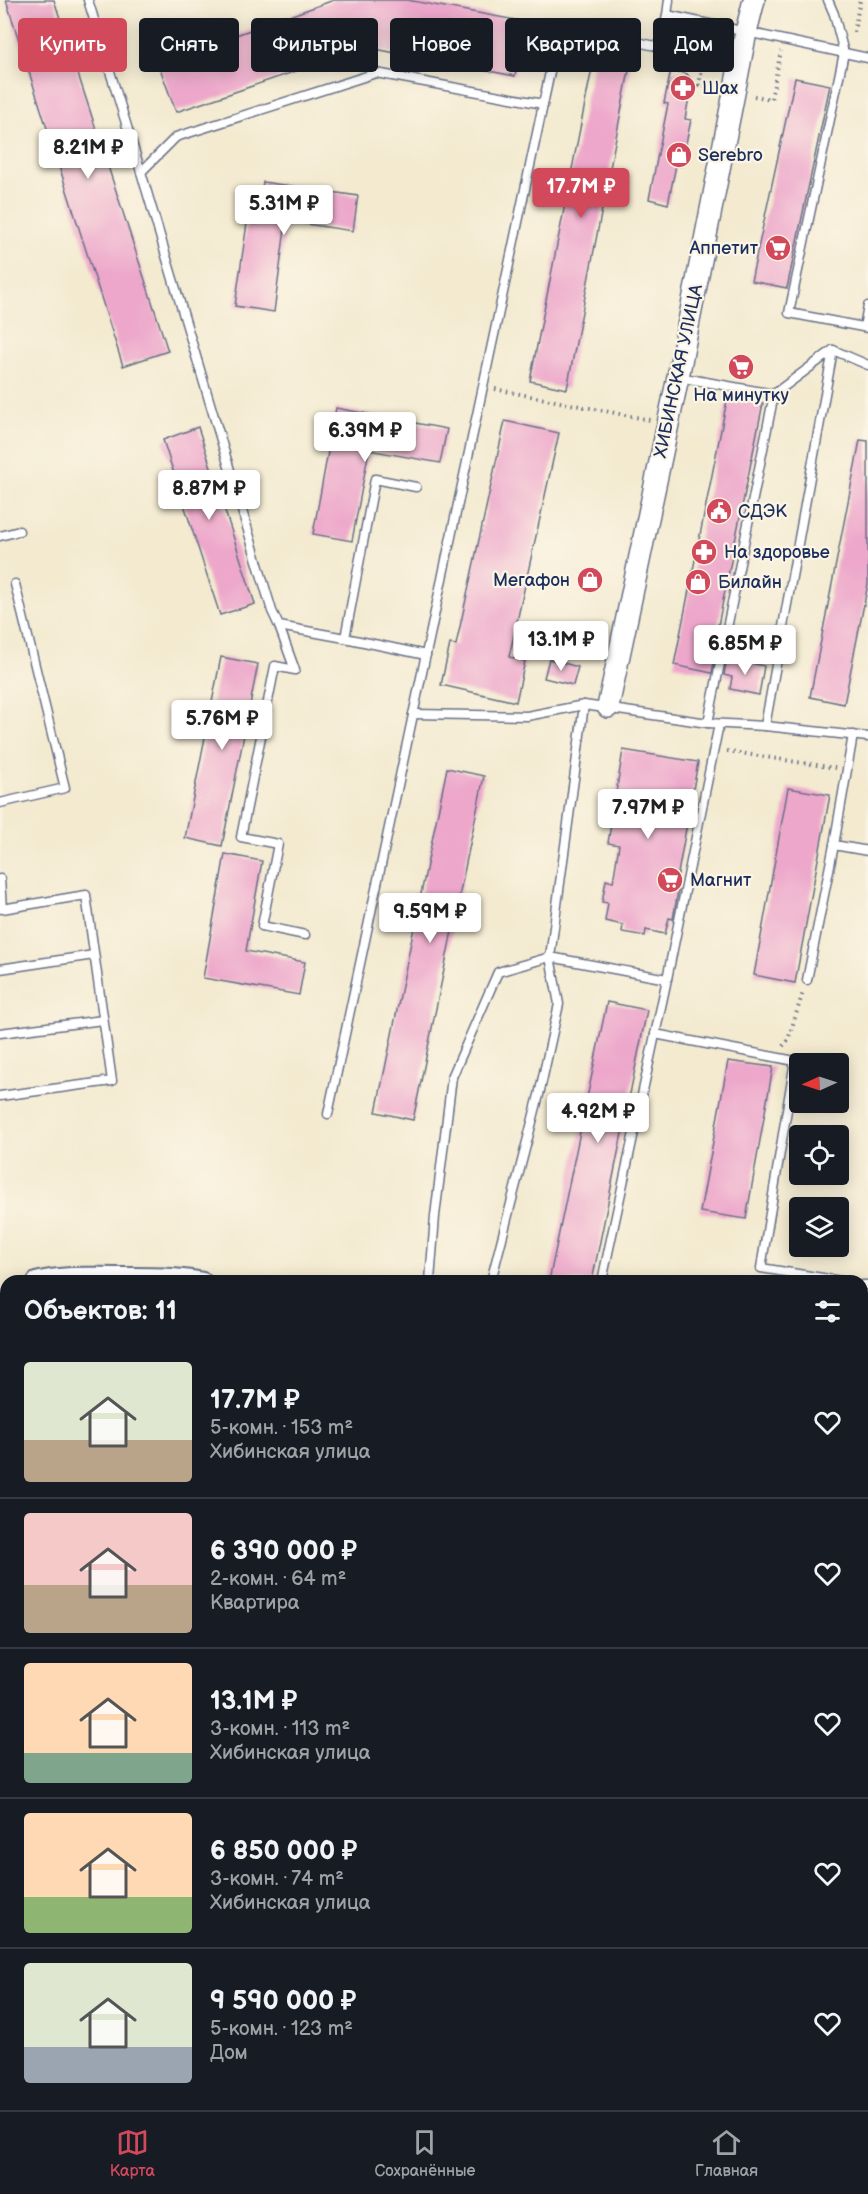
<!DOCTYPE html>
<html lang="ru">
<meta charset="utf-8">
<style>
body{margin:0;font-family:"Balsamiq Sans",sans-serif;background:#20242c;color:#f1f3f6;height:100vh;display:flex;flex-direction:column;font-size:22px;white-space:nowrap}
*{box-sizing:border-box;margin:0}
p{font-size:20px;color:#9ea1a6}
.icon{flex:none;width:33px;height:33px;fill:none;stroke:currentColor;stroke-width:2;stroke-linecap:round;stroke-linejoin:round}
.map{position:relative;flex:1;overflow:hidden}
.sheet{position:absolute;left:0px;top:1275px;width:868px;height:836px;display:flex;flex-direction:column;background:#171b24;border-radius:18px 18px 0 0;box-shadow:0 3px 15px #0003}
.sheet>*{flex:none}
.banner{position:absolute;left:18px;top:18px;width:832px;height:54px;display:flex;gap:12px}
.needle{width:39px;rotate:267deg}
.controls{position:absolute;left:789px;top:1053px;display:grid;gap:12px}
.controls a{display:grid;place-items:center;width:60px;height:60px;border-radius:6px;background:#171b24;box-shadow:0 3px 15px #0003;font-size:30px}
.price{position:absolute;translate:-50% -51px;padding:0 14px;border-radius:6px;background:#fff;color:#222;font-size:20px;line-height:39px;filter:drop-shadow(0 2px 3px #0008)}
.price::after{content:'';position:absolute;left:50%;top:36px;width:18px;height:14px;margin-left:-9px;background:inherit;clip-path:polygon(0 0,100% 0,50% 100%)}
.price.current{background:#d1495b;color:#fff}
ul{padding:0;list-style:none}
li{display:flex;align-items:center;gap:18px;height:150px;padding:0 24px}
li+li{border-top:2px solid #363941}
li span{display:grid;place-items:center;flex:none;width:168px;height:120px;border-radius:6px;color:#555}
li>.icon{margin-inline-start:auto}
span .icon{width:72px;height:72px;fill:#fffc;stroke-width:1}
li b{font-size:26px}
h2{display:flex;justify-content:space-between;align-items:center;height:72px;padding:0 24px;font-size:26px}
.chip{padding:0 21px;border-radius:6px;background:#171b24;box-shadow:0 3px 15px #0003;font-size:21px;line-height:54px}
.chip.current{background:#d1495b;color:#fff}
.tabs{display:flex;justify-content:space-around;align-items:center;height:84px;border-top:2px solid #363941;background:#171b24;font-size:16px;color:#9ea1a6}
.tabs a{display:grid;justify-items:center;gap:3px}
.tabs .current{color:#d1495b}
.map>svg:first-child{display:block}
.building{fill:#eda7cb}
.lines{fill:none;stroke-linecap:round;stroke-linejoin:round}
.service-casing{stroke:#677086;stroke-width:11}
.minor-casing{stroke:#677086;stroke-width:20}
.tertiary-casing{stroke:#677086;stroke-width:24}
.path{stroke:#677086;stroke-width:4;stroke-dasharray:1.5 4.5;stroke-linecap:butt}
.service{stroke:#fff;stroke-width:8}
.minor{stroke:#fff;stroke-width:16}
.tertiary{stroke:#fff;stroke-width:21}
.rail{stroke:#1b2f5e;stroke-width:4.5;stroke-dasharray:9 4.5;stroke-linecap:butt}
.labels{text-anchor:middle;stroke-width:4.5;stroke-linejoin:round;paint-order:stroke}
.poi-label{font-size:18px;fill:#1b2f5e;stroke:#fcf5e5;text-anchor:start}
.street-label{font-size:18px;fill:#1b2f5e;stroke:#fcf5e5}
</style>
<div class="map">
<svg width="868" height="2110" viewBox="0 0 868 2110">
<rect width="100%" height="100%" fill="#fcf5e5"/>
<filter id="ink" filterUnits="userSpaceOnUse"><feTurbulence type="fractalNoise" baseFrequency=".0167" numOctaves="2"/><feDisplacementMap in="SourceGraphic" scale="12" xChannelSelector="R" yChannelSelector="G"/><feConvolveMatrix kernelMatrix="1 2 1 2 8 2 1 2 1" color-interpolation-filters="sRGB"/></filter>
<filter id="wash" filterUnits="userSpaceOnUse"><feTurbulence type="fractalNoise" baseFrequency=".008" numOctaves="4" result="noise"/><feDisplacementMap in="SourceGraphic" scale="24" xChannelSelector="R" yChannelSelector="G"/><feGaussianBlur stdDeviation="1.35" result="paint"/><feColorMatrix in="noise" values="0 0 0 0 0 0 0 0 0 0 0 0 0 0 0 0 0 1.4 0 .05"/><feComposite in="paint" operator="in"/></filter>
<g filter="url(#wash)">
<rect width="100%" height="100%" fill="#f3ead0"/>
<g id="blocks">
<g class="building">
<polygon points="6,0 54,0 168,351 123,366"/>
<polygon points="334,0 407,0 526,22 515,76 375,49 358,50 176,112 158,63"/>
<polygon points="596,48 632,55 567,389 530,381"/>
<polygon points="671,70 687,74 692,81 685,119 691,120 681,166 676,165 668,204 649,199 668,104 664,103"/>
<polygon points="795,78 830,85 787,288 751,281"/>
<polygon points="263,182 358,196 353,231 286,221 274,312 235,306 247,223 257,224"/>
<polygon points="728,395 763,403 712,655 715,656 712,673 674,665"/>
<polygon points="336,408 447,429 440,463 369,450 352,541 313,534"/>
<polygon points="505,421 559,433 509,657 525,661 516,702 441,685 450,644 456,645"/>
<polygon points="198,427 255,604 220,615 163,440"/>
<polygon points="860,440 868,441 868,584 844,704 810,697"/>
<polygon points="221,657 258,664 222,846 185,838"/>
<polygon points="727,658 764,666 759,695 730,689 732,677 724,675"/>
<polygon points="549,659 578,667 573,685 544,678"/>
<polygon points="623,750 698,762 675,890 678,891 673,919 669,918 665,934 646,930 645,936 622,932 623,925 605,921 608,903 602,902 606,880 613,882 619,845 608,843"/>
<polygon points="447,768 484,776 413,1120 376,1112"/>
<polygon points="788,788 830,795 795,983 754,975"/>
<polygon points="225,854 262,861 246,951 305,962 299,995 203,978"/>
<polygon points="607,1002 647,1010 592,1281 549,1281"/>
<polygon points="728,1061 773,1067 746,1219 700,1212"/>
</g>
</g>
</g>
<g filter="url(#ink)">
<use href="#blocks" fill-opacity="0" stroke="#677086" stroke-width="1.5"/>
<g class="lines">
<g class="service-casing">
<g id="service">
<polyline points="88,0 141,172"/>
<polyline points="828,0 834,14 844,53 789,313 868,328"/>
<polyline points="667,15 669,0"/>
<polyline points="864,327 868,306"/>
<polyline points="678,377 774,394 708,723"/>
<polyline points="774,394 833,350 868,365"/>
<polyline points="416,487 375,479 345,638 426,655"/>
<polyline points="0,536 19,531"/>
<polyline points="279,626 295,670 275,666 241,837 278,844 262,926 305,935"/>
<polyline points="345,638 279,626 272,611 141,172 176,137 376,73 543,104"/>
<polyline points="584,705 550,957 667,979 719,724"/>
<polyline points="413,714 527,716 584,705 708,723 765,726 868,737"/>
<polyline points="765,726 833,350"/>
<polyline points="853,735 834,845 868,851"/>
<polyline points="0,803 65,788 15,584"/>
<polyline points="0,879 2,909 86,895 112,1081 0,1096"/>
<polyline points="0,969 94,955"/>
<polyline points="807,980 834,845"/>
<polyline points="0,1033 103,1020"/>
<polyline points="655,1034 795,1061 761,1268 841,1281"/>
<polyline points="328,1114 560,25 660,47 667,15 868,58"/>
<polyline points="430,1281 435,1216 452,1077 498,972 550,957 559,1004 539,1095 491,1281"/>
<polyline points="602,1281 667,979"/>
<polyline points="862,1285 868,1285"/>
<polyline points="862,1403 868,1404"/>
</g>
</g>
<g class="minor-casing">
<g id="minor">
<path d="M36,1281C62,1274 88,1276 115,1276C144,1276 174,1275 203,1281"/>
<polyline points="0,1322 6,1313"/>
<polyline points="0,1494 6,1497"/>
<polyline points="0,1672 6,1676"/>
<polyline points="862,1766 868,1769"/>
<polyline points="862,1931 868,1934"/>
<polyline points="814,2104 822,2110"/>
</g>
</g>
<g class="tertiary-casing">
<polyline id="tertiary" points="608,707 678,377 746,32 754,0"/>
</g>
<g class="path">
<polyline points="854,32 860,0"/>
<polyline points="708,37 699,85 717,89"/>
<polyline points="754,96 771,99 781,51"/>
<polyline points="495,389 650,420"/>
<polyline points="727,751 835,768"/>
<polyline points="783,1046 788,1040 803,992"/>
</g>
<use href="#service" class="service"/>
<use href="#minor" class="minor"/>
<use href="#tertiary" class="tertiary"/>
<g class="rail">
<polyline points="0,1754 6,1757"/>
<polyline points="0,1771 6,1774"/>
<polyline points="631,2104 642,2110"/>
<polyline points="664,2104 674,2110"/>
</g>
</g>
</g>
<defs>
<g id="pharmacy-disc" transform="scale(1.35)"><circle r="9.5" fill="#d1495b" stroke="#fcf5e5"/><path d="M-2-6h4v4h4v4h-4v4h-4v-4h-4v-4h4Z" fill="#fff"/></g>
<g id="shop-disc" transform="scale(1.35)"><circle r="9.5" fill="#d1495b" stroke="#fcf5e5"/><path d="M-5-2.5h2.3a2.7 3.5 0 0 1 5.4 0H5L5.5 6h-11ZM-1.5-2.5h3a1.5 2.3 0 0 0-3 0Z" fill="#fff"/></g>
<g id="supermarket-disc" transform="scale(1.35)"><circle r="9.5" fill="#d1495b" stroke="#fcf5e5"/><path d="M-6-5.5h2.5l.6 2H6L4.5 2H-2.5L-4.4-4H-6ZM-1.5 3.2a1.3 1.3 0 1 0 .1 0ZM3 3.2a1.3 1.3 0 1 0 .1 0Z" fill="#fff"/></g>
<g id="civic-disc" transform="scale(1.35)"><circle r="9.5" fill="#d1495b" stroke="#fcf5e5"/><path d="M-.6-6.5H3V-4.5H.6V-3L4-1V1h2V6H-6V1h2V-1L-.6-3ZM-1.2 2.5V6h2.4V2.5Z" fill="#fff"/></g>
</defs>
<g fill-rule="evenodd">
<use href="#pharmacy-disc" x="683" y="88"/>
<use href="#shop-disc" x="679" y="155"/>
<use href="#supermarket-disc" x="778" y="248"/>
<use href="#supermarket-disc" x="741" y="367"/>
<use href="#civic-disc" x="719" y="511"/>
<use href="#pharmacy-disc" x="704" y="552"/>
<use href="#shop-disc" x="590" y="580"/>
<use href="#shop-disc" x="698" y="582"/>
<use href="#supermarket-disc" x="670" y="880"/>
</g>
<g class="labels">
<g class="poi-label">
<text x="702" y="94">Шах</text>
<text x="698" y="161">Serebro</text>
<text x="758" y="254" text-anchor="end">Аппетит</text>
<text x="741" y="401" text-anchor="middle">На минутку</text>
<text x="738" y="517">СДЭК</text>
<text x="724" y="558">На здоровье</text>
<text x="570" y="586" text-anchor="end">Мегафон</text>
<text x="718" y="588">Билайн</text>
<text x="690" y="886">Магнит</text>
</g>
<g class="street-label">
<text transform="translate(678 371) rotate(-78)" y="6">ХИБИНСКАЯ УЛИЦА</text>
</g>
</g>
</svg>
<div class="controls">
<a><svg class="needle" viewBox="-14 -14 28 28"><path d="M0-13l5 13h-10z" fill="#e53935"/><path d="M0 13l5-13h-10z" fill="#9ea1a6"/></svg></a>
<a><svg class="icon" aria-label="locate" viewBox="0 0 24 24"><circle cx="12" cy="12" r="6"/><path d="M12 2v4M12 18v4M2 12h4M18 12h4"/></svg></a>
<a><svg class="icon" aria-label="layers" viewBox="0 0 24 24"><path d="M12 4l9 5-9 5-9-5zM3 14l9 5 9-5"/></svg></a>
</div>
<b class="price" style="left:88px;top:180px">8.21M ₽</b>
<b class="price current" style="left:581px;top:219px">17.7M ₽</b>
<b class="price" style="left:284px;top:236px">5.31M ₽</b>
<b class="price" style="left:365px;top:463px">6.39M ₽</b>
<b class="price" style="left:209px;top:521px">8.87M ₽</b>
<b class="price" style="left:561px;top:672px">13.1M ₽</b>
<b class="price" style="left:745px;top:676px">6.85M ₽</b>
<b class="price" style="left:222px;top:751px">5.76M ₽</b>
<b class="price" style="left:648px;top:840px">7.97M ₽</b>
<b class="price" style="left:430px;top:944px">9.59M ₽</b>
<b class="price" style="left:598px;top:1144px">4.92M ₽</b>
<div class="banner">
<a class="chip current">Купить</a>
<a class="chip">Снять</a>
<a class="chip">Фильтры</a>
<a class="chip">Новое</a>
<a class="chip">Квартира</a>
<a class="chip">Дом</a>
</div>
<section class="sheet">
<h2>Объектов: 11<svg class="icon" aria-label="filters" viewBox="0 0 24 24"><path d="M4 7h16M4 17h16"/><circle cx="9" cy="7" r="2"/><circle cx="15" cy="17" r="2"/></svg></h2>
<ul>
<li><span style="background:linear-gradient(#dfe7d0 65%,#b9a48a 0)"><svg class="icon" aria-label="home" viewBox="0 0 24 24"><path d="M3 11l9-7 9 7M6 9v11h12V9"/></svg></span><div><b>17.7M ₽</b><p>5-комн. · 153 m²</p><p>Хибинская улица</p></div><svg class="icon" aria-label="heart" viewBox="0 0 24 24"><path d="M12 20l-8-8c-3-5 5-10 8-4 3-6 11-1 8 4z"/></svg></li>
<li><span style="background:linear-gradient(#f6c9c9 60%,#b9a48a 0)"><svg class="icon" aria-label="home" viewBox="0 0 24 24"><path d="M3 11l9-7 9 7M6 9v11h12V9"/></svg></span><div><b>6 390 000 ₽</b><p>2-комн. · 64 m²</p><p>Квартира</p></div><svg class="icon" aria-label="heart" viewBox="0 0 24 24"><path d="M12 20l-8-8c-3-5 5-10 8-4 3-6 11-1 8 4z"/></svg></li>
<li><span style="background:linear-gradient(#ffd9b3 75%,#7fa58c 0)"><svg class="icon" aria-label="home" viewBox="0 0 24 24"><path d="M3 11l9-7 9 7M6 9v11h12V9"/></svg></span><div><b>13.1M ₽</b><p>3-комн. · 113 m²</p><p>Хибинская улица</p></div><svg class="icon" aria-label="heart" viewBox="0 0 24 24"><path d="M12 20l-8-8c-3-5 5-10 8-4 3-6 11-1 8 4z"/></svg></li>
<li><span style="background:linear-gradient(#ffd9b3 70%,#8fb573 0)"><svg class="icon" aria-label="home" viewBox="0 0 24 24"><path d="M3 11l9-7 9 7M6 9v11h12V9"/></svg></span><div><b>6 850 000 ₽</b><p>3-комн. · 74 m²</p><p>Хибинская улица</p></div><svg class="icon" aria-label="heart" viewBox="0 0 24 24"><path d="M12 20l-8-8c-3-5 5-10 8-4 3-6 11-1 8 4z"/></svg></li>
<li><span style="background:linear-gradient(#dfe7d0 70%,#9aa5b1 0)"><svg class="icon" aria-label="home" viewBox="0 0 24 24"><path d="M3 11l9-7 9 7M6 9v11h12V9"/></svg></span><div><b>9 590 000 ₽</b><p>5-комн. · 123 m²</p><p>Дом</p></div><svg class="icon" aria-label="heart" viewBox="0 0 24 24"><path d="M12 20l-8-8c-3-5 5-10 8-4 3-6 11-1 8 4z"/></svg></li>
</ul>
</section>
</div>
<nav class="tabs">
<a class="current"><svg class="icon" aria-label="map" viewBox="0 0 24 24"><path d="M3 6l6-2 6 2 6-2v14l-6 2-6-2-6 2zM9 4v14M15 6v14"/></svg>Карта</a>
<a><svg class="icon" aria-label="saved" viewBox="0 0 24 24"><path d="M7 4h10v16l-5-4-5 4z"/></svg>Сохранённые</a>
<a><svg class="icon" aria-label="home" viewBox="0 0 24 24"><path d="M3 11l9-7 9 7M6 9v11h12V9"/></svg>Главная</a>
</nav>
